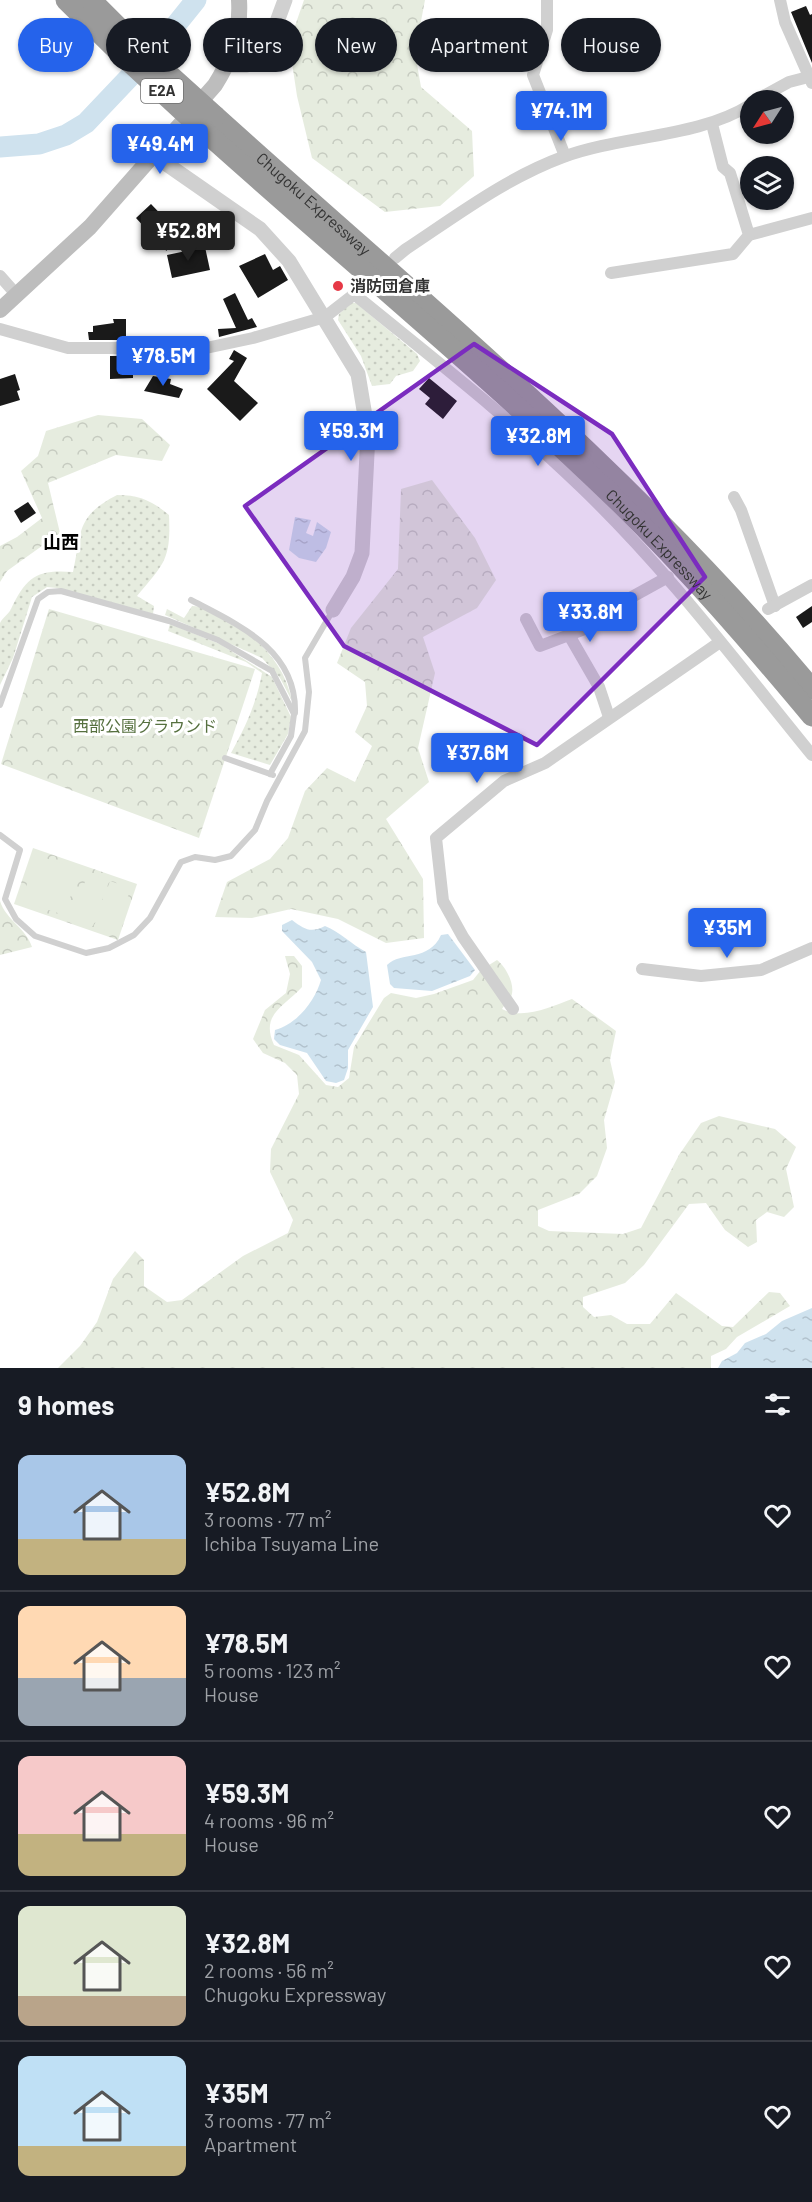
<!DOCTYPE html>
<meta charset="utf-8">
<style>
body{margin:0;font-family:Barlow,"Noto Sans JP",sans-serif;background:#242831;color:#f1f3f6;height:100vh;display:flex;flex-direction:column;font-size:22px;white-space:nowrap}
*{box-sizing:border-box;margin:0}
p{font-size:20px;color:#9ea1a6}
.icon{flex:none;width:33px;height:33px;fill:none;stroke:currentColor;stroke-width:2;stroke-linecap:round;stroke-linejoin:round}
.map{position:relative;height:1368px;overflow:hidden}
.drawer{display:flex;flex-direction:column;background:#171b24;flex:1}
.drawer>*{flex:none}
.banner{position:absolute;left:18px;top:18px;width:777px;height:54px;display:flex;gap:12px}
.needle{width:39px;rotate:234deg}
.buttons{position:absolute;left:740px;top:90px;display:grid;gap:12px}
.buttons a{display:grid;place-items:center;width:54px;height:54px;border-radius:50%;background:#171b24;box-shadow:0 2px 4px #0004;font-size:30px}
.price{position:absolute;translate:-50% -51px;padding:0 14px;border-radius:6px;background:#2563eb;color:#fff;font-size:20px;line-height:39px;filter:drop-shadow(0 2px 3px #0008)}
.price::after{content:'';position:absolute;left:50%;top:36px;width:18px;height:14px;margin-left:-9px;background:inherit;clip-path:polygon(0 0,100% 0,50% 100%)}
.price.current{background:#222;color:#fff}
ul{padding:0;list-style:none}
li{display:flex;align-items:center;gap:18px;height:150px;padding:0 18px}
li+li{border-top:2px solid #363941}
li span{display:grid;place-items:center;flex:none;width:168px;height:120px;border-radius:12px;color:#555}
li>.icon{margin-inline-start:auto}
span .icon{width:72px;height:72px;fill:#fffc;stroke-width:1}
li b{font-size:26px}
h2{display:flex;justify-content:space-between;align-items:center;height:72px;padding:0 18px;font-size:26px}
.pill{padding:0 21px;border-radius:27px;background:#171b24;box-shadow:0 2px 4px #0004;font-size:21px;line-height:54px}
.pill.current{background:#2563eb;color:#fff}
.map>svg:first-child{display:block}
.grass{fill:url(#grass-dots)}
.forest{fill:url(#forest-crowns)}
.garden{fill:#e6ecdf}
.water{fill:url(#water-ripples)}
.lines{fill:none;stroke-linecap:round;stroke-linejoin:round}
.river{stroke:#cfe2ee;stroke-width:21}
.building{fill:#1a1a1a}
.service{stroke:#d0d0d0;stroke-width:6}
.minor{stroke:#d0d0d0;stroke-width:12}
.tertiary{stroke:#d0d0d0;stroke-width:15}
.secondary{stroke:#bdbdbd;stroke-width:16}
.motorway{stroke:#9a9a9a;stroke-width:21}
.motorway-bridge{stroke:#9a9a9a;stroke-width:21}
.marked{fill:#7b2cbf;fill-opacity:0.2;stroke:#7b2cbf;stroke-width:4.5;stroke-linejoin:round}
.poi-dot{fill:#e63946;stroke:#fff;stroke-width:2}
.labels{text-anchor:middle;stroke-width:6;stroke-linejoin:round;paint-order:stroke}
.shield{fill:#fff;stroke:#707070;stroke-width:1.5}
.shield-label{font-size:15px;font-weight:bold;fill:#333}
.street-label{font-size:16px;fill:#333;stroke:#fff}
.poi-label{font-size:16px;font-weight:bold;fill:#333;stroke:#fff;text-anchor:start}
.park-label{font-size:16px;fill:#56703f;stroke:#fff}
.neighbourhood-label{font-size:18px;font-weight:bold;fill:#000;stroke:#fff}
</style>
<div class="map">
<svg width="812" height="1368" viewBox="0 0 812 1368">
<defs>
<pattern id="grass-dots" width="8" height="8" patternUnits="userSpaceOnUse" patternTransform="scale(1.5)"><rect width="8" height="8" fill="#e6ecdf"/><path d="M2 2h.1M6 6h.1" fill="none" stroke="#c6cbc0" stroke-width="1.8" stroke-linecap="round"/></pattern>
<pattern id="forest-crowns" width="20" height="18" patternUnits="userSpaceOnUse" patternTransform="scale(1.5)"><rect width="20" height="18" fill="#e6ecdf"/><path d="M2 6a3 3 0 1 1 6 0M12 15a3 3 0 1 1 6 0" fill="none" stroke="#c6cbc0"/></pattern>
<pattern id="water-ripples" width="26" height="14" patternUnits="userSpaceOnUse" patternTransform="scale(1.5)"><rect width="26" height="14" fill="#cfe2ee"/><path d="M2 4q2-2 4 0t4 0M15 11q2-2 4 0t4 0" fill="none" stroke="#b2c2cd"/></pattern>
</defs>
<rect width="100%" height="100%" fill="#fff"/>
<g class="grass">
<polygon points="351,303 356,303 417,354 420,361 413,371 396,376 390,384 372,386 361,356 338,320 339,314"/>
<path d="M117,495C140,495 152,501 169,515C171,559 165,563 137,596L154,606L153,614L57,588L47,587L32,597L13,658L0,685C0,669 0,638 0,623C2,618 9,614 11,609C26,577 37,569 73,572C82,532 75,517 117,495Z"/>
<path d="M192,606C202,606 210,612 218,616C255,635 283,659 292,701L280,678L262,658L165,615L167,609L184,618Z"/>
<path d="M170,624L220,644L272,677L291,717L288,734L270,765L231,753C245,728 257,702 262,673L246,662L168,631Z"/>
</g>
<g class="forest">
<polygon points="304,0 425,0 415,53 421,87 472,131 474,176 440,206 385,212 312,158 297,96 289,43"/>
<polygon points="98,415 142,419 170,445 162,461 116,455 48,483 60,533 7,571 0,582 0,546 17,537 42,518 21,471 38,456 46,431"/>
<polygon points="432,480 475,538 496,580 477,608 423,637 435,673 418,748 429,782 386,819 423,879 424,938 386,943 338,919 291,909 252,918 215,917 227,882 270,859 288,838 305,791 327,768 355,782 372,746 355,732 367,706 365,682 337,663 351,628 398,569 401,489"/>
<polygon points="49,609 255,669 199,838 1,764"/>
<polygon points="33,848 137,884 118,940 14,904"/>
<path d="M0,901C6,920 26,928 32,947L0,955Z"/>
<path d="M285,956H294L302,966V987C284,1007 260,1014 274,1045L299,1055L326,1085L338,1087L349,1078L354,1047L384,998L391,993L416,998L434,994L473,980L481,970L497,960C506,967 516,985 511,997C510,1001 504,1005 502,1009C524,1020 550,1007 572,999L616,1031L610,1060L615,1082L604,1120L607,1148L597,1176L579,1194L538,1210V1226L549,1231L623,1234L641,1228L679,1155L701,1123L719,1116L775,1129L796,1147L786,1169L794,1207L784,1217L767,1212L756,1220L757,1242L748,1247L725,1230L706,1203L689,1204L644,1265L625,1283L583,1297V1307L594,1317L611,1315L627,1324H650L676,1293L722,1326L733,1327L769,1292L780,1293L790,1306L737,1337L726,1349L711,1356V1368H58L80,1346L97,1322L113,1279L135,1251L144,1260V1286L167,1302L182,1300L243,1256L288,1233L293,1220L270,1172L271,1149L299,1094L297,1075L285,1063L263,1053L253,1039L265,1010L286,993L290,974Z"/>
</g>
<g class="garden">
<polygon points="37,855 80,870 64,915 21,901"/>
<polygon points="88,873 109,881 93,926 72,919"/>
<polygon points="110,881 131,888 115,934 94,926"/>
</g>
<g class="water">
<polygon points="295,517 311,520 306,533 313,536 317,522 331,532 326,548 316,562 299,558 289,550"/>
<path d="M292,920C305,930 311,933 325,926C340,932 351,944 366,952L373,1007L348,1050V1068L344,1080L336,1083L326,1081L307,1053L280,1045L274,1039L275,1030C297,1024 315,1001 321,980L312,962L282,931V925Z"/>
<path d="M448,934L475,970L470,976L432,991L394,988L390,984L387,965C401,951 429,962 441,935Z"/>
<polygon points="812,1308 812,1368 718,1368 722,1361 737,1353 745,1343 766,1334 782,1321"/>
</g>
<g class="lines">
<polyline class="river" points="0,147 39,144 66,135 86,123 159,46 196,0"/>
</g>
<g class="building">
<polygon points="806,6 810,15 812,14 812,63 791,12"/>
<polygon points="151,204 174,228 180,222 188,230 166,251 163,236 152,247 141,235 147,230 136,218"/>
<polygon points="205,247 210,270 172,278 167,255"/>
<polygon points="265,254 273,270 280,266 288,280 258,298 239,266"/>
<polygon points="235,293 248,320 252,318 257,327 219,337 218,329 236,328 223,299"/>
<polygon points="113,319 126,319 126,340 89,340 88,332 93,332 93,326 114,323"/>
<polygon points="234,350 247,358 234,381 258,403 240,421 207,389 234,361 229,359"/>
<polygon points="110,356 140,356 140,370 133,370 133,378 110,379"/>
<polygon points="15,374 20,390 17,391 20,400 0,406 0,379"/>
<polygon points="153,376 171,379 170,384 183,389 179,398 144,391"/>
<polygon points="429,378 457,401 443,419 425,404 430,398 419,389"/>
<polygon points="28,502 36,513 21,523 14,511"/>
<polygon points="812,606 812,622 803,628 796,617"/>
</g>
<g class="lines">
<g class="service">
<path d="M191,600C239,625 297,650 295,713"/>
<polyline points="0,705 38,599 48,592 61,591 169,621 218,640 272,671 294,714 291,736 270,774"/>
<polyline points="225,758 273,775"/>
<polyline points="0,835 20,850 5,899 16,919 35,936 86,953 109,948 134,935 150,918 181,862 195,857 215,860 231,856 255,830 267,801 305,731 309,692 305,658 333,610"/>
</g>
<g class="minor">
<polyline points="547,0 547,30 533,75 565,156"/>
<polyline points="780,0 785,22 812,83"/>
<polyline points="756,100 789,82 812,76"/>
<polyline points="749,235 812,218"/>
<path d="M395,258L406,249C456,216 506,178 563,157C622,135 697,138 750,105"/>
<polyline points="611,273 733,254 749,235 730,173 723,167 712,124"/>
<polyline points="0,276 15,293"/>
<path d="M354,294C431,357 509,417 580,486C666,568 737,663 812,755"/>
<polyline points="0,329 68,348 206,348 253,338 325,317 361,289"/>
<polyline points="734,497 741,510 775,606"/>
<polyline points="768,609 812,585"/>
<polyline points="526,619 540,646 598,624 630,598 668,577"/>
<polyline points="569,635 599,687 609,717"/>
<polyline points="642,969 701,976 761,970 812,948"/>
<polyline points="513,1009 463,937 443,901 436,838 504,781 545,763 720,642"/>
</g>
<g class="tertiary">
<polyline points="228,65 247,65 267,49 285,0"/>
<polyline points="155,156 260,229 289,261 358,374 368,434 362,553 353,577 333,610"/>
</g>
<path class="secondary" d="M0,310L90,227L215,85C231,60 241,30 239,0"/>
<g class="motorway">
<polyline points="66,0 121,54"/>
<polyline points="91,0 133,42"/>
<path id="s1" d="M215,116C420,301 635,476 812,689"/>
<path id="s2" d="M202,129C341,254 486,373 621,504C689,571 751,643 812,716"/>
</g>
<g class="motorway-bridge">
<polyline points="133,42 215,116"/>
<polyline points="121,54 202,129"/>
</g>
</g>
<path class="marked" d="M474,344L612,434L705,577L537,745L344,646L245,506Z"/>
<circle class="poi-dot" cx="338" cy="286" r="6"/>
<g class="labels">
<rect class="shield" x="141" y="79" width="42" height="24" rx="4.5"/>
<g class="shield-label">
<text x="162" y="96">E2A</text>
</g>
<g class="street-label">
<text dy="6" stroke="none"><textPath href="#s1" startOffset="132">Chugoku Expressway</textPath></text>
<text dy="6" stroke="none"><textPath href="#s2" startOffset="618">Chugoku Expressway</textPath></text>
</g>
<g class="poi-label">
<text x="350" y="292">消防団倉庫</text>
</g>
<g class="park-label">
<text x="145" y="732">西部公園グラウンド</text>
</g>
<g class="neighbourhood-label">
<text x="61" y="549">山西</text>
</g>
</g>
</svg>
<div class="buttons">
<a><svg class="needle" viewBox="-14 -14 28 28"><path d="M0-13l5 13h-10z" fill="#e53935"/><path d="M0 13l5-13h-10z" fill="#9ea1a6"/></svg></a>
<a><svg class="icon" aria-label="layers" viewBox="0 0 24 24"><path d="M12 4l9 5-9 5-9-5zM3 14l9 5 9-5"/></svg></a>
</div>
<b class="price" style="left:561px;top:142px">¥74.1M</b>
<b class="price" style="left:160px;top:175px">¥49.4M</b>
<b class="price current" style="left:188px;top:262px">¥52.8M</b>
<b class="price" style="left:163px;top:387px">¥78.5M</b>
<b class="price" style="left:351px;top:462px">¥59.3M</b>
<b class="price" style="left:538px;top:467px">¥32.8M</b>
<b class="price" style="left:590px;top:643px">¥33.8M</b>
<b class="price" style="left:477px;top:784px">¥37.6M</b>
<b class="price" style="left:727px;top:959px">¥35M</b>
<div class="banner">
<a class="pill current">Buy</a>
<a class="pill">Rent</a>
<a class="pill">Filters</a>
<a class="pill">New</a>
<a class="pill">Apartment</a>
<a class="pill">House</a>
</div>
</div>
<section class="drawer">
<h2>9 homes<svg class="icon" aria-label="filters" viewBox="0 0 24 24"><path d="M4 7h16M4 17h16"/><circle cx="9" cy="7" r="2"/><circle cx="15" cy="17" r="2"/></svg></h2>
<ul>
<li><span style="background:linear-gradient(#a9c7e8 70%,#c2b280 0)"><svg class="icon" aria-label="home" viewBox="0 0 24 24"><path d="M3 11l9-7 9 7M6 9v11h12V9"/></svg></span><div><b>¥52.8M</b><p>3 rooms · 77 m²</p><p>Ichiba Tsuyama Line</p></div><svg class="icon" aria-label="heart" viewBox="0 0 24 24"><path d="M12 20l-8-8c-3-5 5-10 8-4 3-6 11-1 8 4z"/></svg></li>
<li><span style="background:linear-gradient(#ffd9b3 60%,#9aa5b1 0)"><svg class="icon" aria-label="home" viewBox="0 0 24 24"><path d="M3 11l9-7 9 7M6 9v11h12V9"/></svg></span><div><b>¥78.5M</b><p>5 rooms · 123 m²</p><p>House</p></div><svg class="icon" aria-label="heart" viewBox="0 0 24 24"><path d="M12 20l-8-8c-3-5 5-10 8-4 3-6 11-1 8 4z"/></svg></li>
<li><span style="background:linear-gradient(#f6c9c9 65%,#c2b280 0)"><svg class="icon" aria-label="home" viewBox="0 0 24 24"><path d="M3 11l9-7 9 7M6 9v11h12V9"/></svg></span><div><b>¥59.3M</b><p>4 rooms · 96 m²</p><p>House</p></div><svg class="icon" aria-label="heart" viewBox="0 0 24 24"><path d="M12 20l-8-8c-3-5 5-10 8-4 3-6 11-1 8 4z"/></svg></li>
<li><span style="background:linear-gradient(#dfe7d0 75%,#b9a48a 0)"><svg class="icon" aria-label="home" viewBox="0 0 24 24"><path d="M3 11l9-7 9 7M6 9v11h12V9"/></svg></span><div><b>¥32.8M</b><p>2 rooms · 56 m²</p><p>Chugoku Expressway</p></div><svg class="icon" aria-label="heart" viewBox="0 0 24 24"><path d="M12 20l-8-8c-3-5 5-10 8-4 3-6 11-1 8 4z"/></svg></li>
<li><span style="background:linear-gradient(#bfe0f5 75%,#c2b280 0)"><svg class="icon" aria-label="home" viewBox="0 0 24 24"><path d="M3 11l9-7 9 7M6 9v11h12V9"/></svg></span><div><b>¥35M</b><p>3 rooms · 77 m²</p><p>Apartment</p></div><svg class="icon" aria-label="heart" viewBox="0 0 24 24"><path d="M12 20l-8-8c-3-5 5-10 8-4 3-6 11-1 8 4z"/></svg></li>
</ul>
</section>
